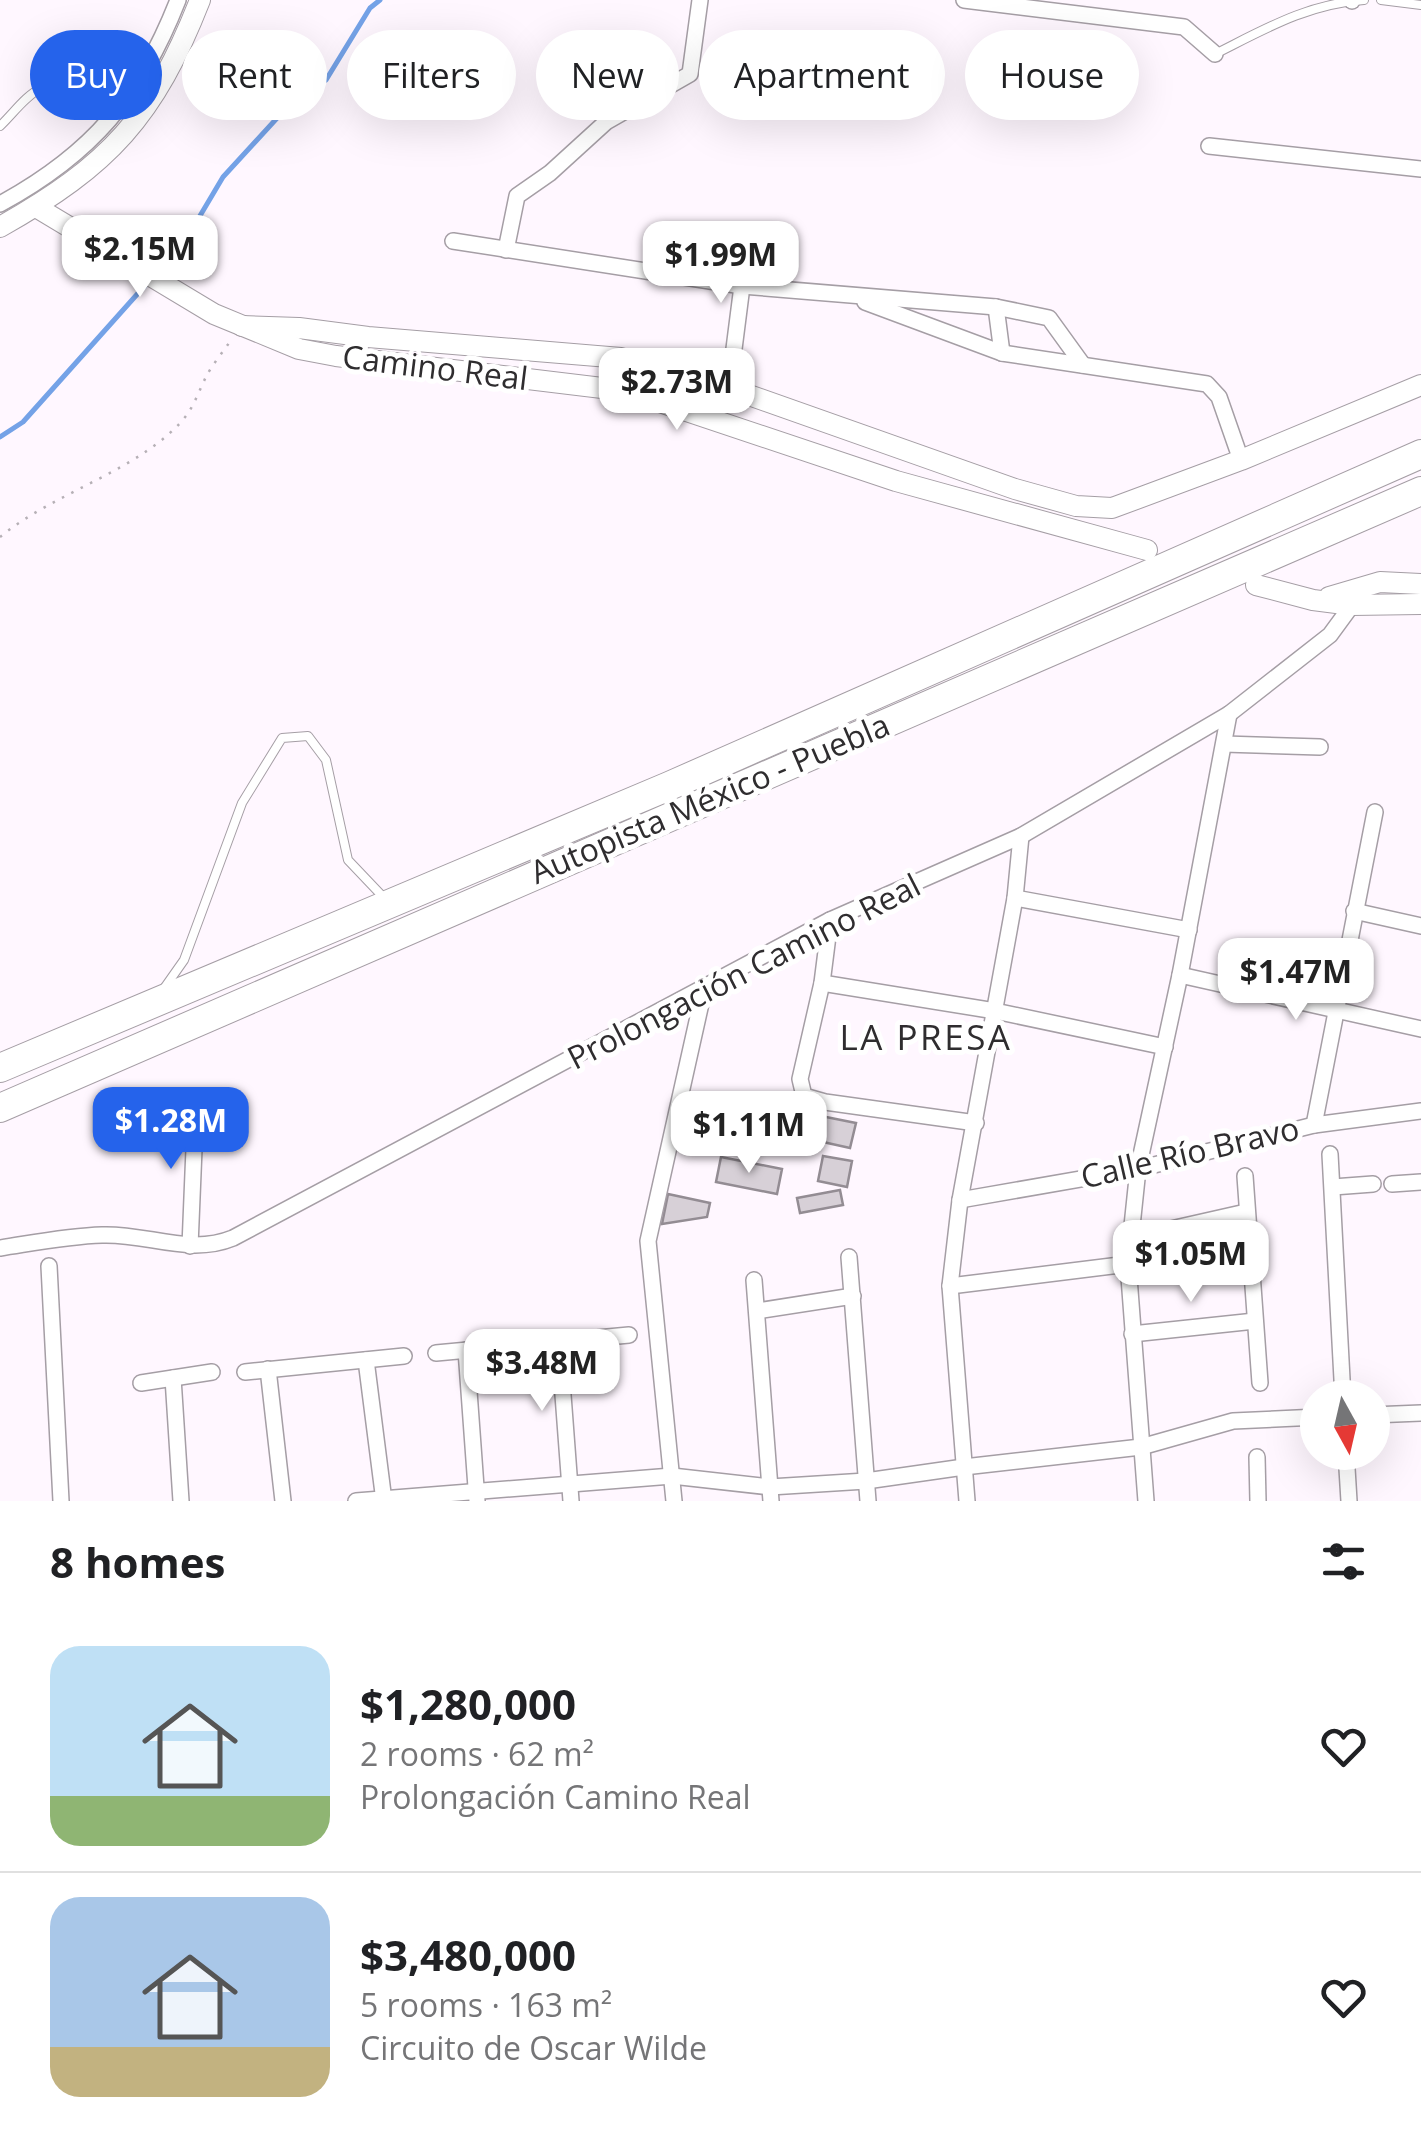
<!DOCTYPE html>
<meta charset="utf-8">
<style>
body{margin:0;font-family:"Open Sans",sans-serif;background:#f6f6f6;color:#202124;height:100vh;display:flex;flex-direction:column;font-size:38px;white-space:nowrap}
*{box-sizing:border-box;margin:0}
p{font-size:32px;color:#757577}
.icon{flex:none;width:55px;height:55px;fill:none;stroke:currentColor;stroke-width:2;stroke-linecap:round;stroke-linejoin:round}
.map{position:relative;height:1501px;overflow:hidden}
.details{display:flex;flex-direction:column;background:#fff;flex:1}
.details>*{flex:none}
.top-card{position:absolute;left:30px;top:30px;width:1362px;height:90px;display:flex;gap:20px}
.needle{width:65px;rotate:172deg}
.tools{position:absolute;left:1300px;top:1380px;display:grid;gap:20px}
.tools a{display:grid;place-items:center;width:90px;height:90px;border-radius:50%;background:#fff;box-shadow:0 10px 40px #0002;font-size:50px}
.price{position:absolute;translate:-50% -85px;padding:0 22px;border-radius:20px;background:#fff;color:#222;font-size:32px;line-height:65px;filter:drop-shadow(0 2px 5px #0008)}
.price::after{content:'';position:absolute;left:50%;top:60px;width:30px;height:22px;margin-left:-15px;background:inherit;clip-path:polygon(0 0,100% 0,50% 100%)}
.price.on{background:#2563eb;color:#fff}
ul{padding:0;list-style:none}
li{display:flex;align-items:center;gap:30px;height:250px;padding:0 50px}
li+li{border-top:2px solid #e0e0e0}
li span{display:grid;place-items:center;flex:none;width:280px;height:200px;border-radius:30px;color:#555}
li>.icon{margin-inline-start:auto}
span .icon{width:120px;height:120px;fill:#fffc;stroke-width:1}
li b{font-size:42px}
h2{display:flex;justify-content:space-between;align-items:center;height:120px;padding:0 50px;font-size:42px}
.tag{padding:0 35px;border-radius:45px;background:#fff;box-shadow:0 10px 40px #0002;font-size:35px;line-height:90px}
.tag.on{background:#2563eb;color:#fff}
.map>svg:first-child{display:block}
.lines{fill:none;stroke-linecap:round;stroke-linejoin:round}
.stream{stroke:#74a2e7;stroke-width:5}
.building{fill:#d7d0d7;stroke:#938c93;stroke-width:2.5}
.service-casing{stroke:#a59ea5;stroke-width:10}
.minor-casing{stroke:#a59ea5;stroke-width:18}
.tertiary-casing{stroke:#a59ea5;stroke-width:22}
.motorway-casing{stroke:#a59ea5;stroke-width:30}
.path{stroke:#b6b0b6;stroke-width:2.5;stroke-dasharray:2.5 8;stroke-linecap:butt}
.service{stroke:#fff;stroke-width:8}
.minor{stroke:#fff;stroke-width:15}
.tertiary{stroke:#fff;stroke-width:20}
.motorway{stroke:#fff;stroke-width:28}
.labels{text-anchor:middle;stroke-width:10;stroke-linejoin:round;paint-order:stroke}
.street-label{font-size:32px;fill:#2f2d2f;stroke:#fff}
.neighbourhood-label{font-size:35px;letter-spacing:2.5px;fill:#2f2d2f;stroke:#fff}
</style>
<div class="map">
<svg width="1421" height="1501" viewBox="0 0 1421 1501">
<rect width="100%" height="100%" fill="#fff7ff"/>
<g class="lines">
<g class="stream">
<polyline points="156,272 191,231 223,177 300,93 326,80 370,8 380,0"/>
<polyline points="0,437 23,422 149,281"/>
</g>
</g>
<g class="building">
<polygon points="811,1114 856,1123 850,1148 805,1138"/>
<polygon points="823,1156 852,1161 847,1187 818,1181"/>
<polygon points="721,1157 782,1169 777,1194 716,1182"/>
<polygon points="840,1190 843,1205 800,1213 797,1198"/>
<polygon points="668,1194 710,1203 707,1217 662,1224"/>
</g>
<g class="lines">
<g class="service-casing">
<g id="service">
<polyline points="1381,0 1421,5"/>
<path d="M1215,54C1265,29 1307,4 1364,0"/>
<path d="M0,126C12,115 26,95 40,89C65,77 108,72 131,88"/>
<polyline points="165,987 184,960 242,803 282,738 308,736 326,760 348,860 387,901"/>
</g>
</g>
<g class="minor-casing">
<g id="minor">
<polyline points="964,0 1184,27 1215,54"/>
<polyline points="1352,0 1352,1"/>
<polyline points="1209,146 1421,169"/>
<path d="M0,204C92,154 140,97 178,0"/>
<polyline points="453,241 742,286 996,307 1049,318 1083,365"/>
<polyline points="506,250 517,196 550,173 606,122 690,74 700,0"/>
<polyline points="865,302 1002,353 1207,384 1219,397 1241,460"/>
<polyline points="996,307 1002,353"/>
<polyline points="729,388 742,286"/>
<polyline points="1224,744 1320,747"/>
<polyline points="1015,898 1189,930"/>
<polyline points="1354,911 1421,926"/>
<polyline points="830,920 822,983 800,1079 804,1096 825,1102 976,1123"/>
<polyline points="1180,975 1421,1029"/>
<polyline points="822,983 995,1011 1165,1047"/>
<polyline points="1314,1125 1375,812"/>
<polyline points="1330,1154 1343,1398"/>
<polyline points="1245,1176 1260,1383"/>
<polyline points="1392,1184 1421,1182"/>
<polyline points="1333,1187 1373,1184"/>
<polyline points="960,1200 1138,1169 1314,1125 1421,1111"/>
<polyline points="1131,1238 1246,1212"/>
<polyline points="190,1246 196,1100"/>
<path d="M0,1248C33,1243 68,1236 102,1235C147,1233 189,1256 233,1238L830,920L1021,836L1229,714L1330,635L1352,605L1353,597"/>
<polyline points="849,1257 868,1501"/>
<polyline points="49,1266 61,1501"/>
<polyline points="754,1280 771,1501"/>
<polyline points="950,1286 1128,1264"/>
<polyline points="757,1311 853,1296"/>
<polyline points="1132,1334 1255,1321"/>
<polyline points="559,1342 571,1501"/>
<polyline points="466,1350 477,1501"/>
<polyline points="436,1353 629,1335"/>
<polyline points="366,1360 384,1501"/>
<polyline points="268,1369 283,1501"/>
<polyline points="245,1372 404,1356"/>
<polyline points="173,1378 181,1501"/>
<polyline points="141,1383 212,1372"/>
<polyline points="1372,1415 1421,1413"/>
<polyline points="1346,1452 1349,1501"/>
<polyline points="1257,1457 1258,1501"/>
<polyline points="356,1501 672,1476 770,1487 866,1481 964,1467 1141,1447 1233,1421 1318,1417"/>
<polyline points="674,1501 648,1241 704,990"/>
<polyline points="967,1501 950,1286 960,1200 1015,898 1021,836"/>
<polyline points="1146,1501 1128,1264 1138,1169 1180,975 1229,714"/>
</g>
</g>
<g class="tertiary-casing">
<g id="tertiary">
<polyline points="36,207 214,314 299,349 336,356 627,391 896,481 1147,550"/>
<path d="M0,227C110,165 154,117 200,0"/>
<polyline points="242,326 299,328 368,337 621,358 729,388 1015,489 1076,506 1112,508 1241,460 1421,385"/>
<polyline points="1256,585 1313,600 1352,605 1421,604"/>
<polyline points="1329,597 1380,582 1421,584"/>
</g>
</g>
<g class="motorway-casing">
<g id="motorway">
<polyline points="0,1068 669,786 1421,454"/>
<polyline points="0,1108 1421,491"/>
</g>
</g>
<path class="path" d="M0,537C54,492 144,469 186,416C195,404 200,388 207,375C213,364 222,353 229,343"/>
<use href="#service" class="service"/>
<use href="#minor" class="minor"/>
<use href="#tertiary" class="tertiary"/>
<use href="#motorway" class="motorway"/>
</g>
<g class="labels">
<g class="street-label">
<text transform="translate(435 368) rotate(7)" y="11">Camino Real</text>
<text transform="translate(710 799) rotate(-23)" y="11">Autopista México - Puebla</text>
<text transform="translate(744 972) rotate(-27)" y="11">Prolongación Camino Real</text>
<text transform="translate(1190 1153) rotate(-13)" y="11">Calle Río Bravo</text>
</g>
<g class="neighbourhood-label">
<text x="926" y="1050">LA PRESA</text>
</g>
</g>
</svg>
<div class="tools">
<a><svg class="needle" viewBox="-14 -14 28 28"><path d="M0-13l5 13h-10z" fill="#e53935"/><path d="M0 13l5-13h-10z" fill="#757577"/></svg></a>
</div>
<b class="price" style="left:140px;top:300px">$2.15M</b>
<b class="price" style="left:721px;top:306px">$1.99M</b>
<b class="price" style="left:677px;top:433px">$2.73M</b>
<b class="price" style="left:1296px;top:1023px">$1.47M</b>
<b class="price on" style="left:171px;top:1172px">$1.28M</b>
<b class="price" style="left:749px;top:1176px">$1.11M</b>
<b class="price" style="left:1191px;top:1305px">$1.05M</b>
<b class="price" style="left:542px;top:1414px">$3.48M</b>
<div class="top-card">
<a class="tag on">Buy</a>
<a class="tag">Rent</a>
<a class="tag">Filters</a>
<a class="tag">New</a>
<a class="tag">Apartment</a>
<a class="tag">House</a>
</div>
</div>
<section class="details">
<h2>8 homes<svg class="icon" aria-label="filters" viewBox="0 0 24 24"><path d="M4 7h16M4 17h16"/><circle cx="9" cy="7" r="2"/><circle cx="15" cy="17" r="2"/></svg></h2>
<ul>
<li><span style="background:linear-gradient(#bfe0f5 75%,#8fb573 0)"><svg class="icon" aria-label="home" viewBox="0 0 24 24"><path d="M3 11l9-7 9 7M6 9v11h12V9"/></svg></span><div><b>$1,280,000</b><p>2 rooms · 62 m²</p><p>Prolongación Camino Real</p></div><svg class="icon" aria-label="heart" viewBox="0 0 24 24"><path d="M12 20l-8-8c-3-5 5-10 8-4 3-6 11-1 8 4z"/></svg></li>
<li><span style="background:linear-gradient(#a9c7e8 75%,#c2b280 0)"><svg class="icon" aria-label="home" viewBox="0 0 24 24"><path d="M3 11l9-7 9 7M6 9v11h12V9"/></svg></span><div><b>$3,480,000</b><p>5 rooms · 163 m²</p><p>Circuito de Oscar Wilde</p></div><svg class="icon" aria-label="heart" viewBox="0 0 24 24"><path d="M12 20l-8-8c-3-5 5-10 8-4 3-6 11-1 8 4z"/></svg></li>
</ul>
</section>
